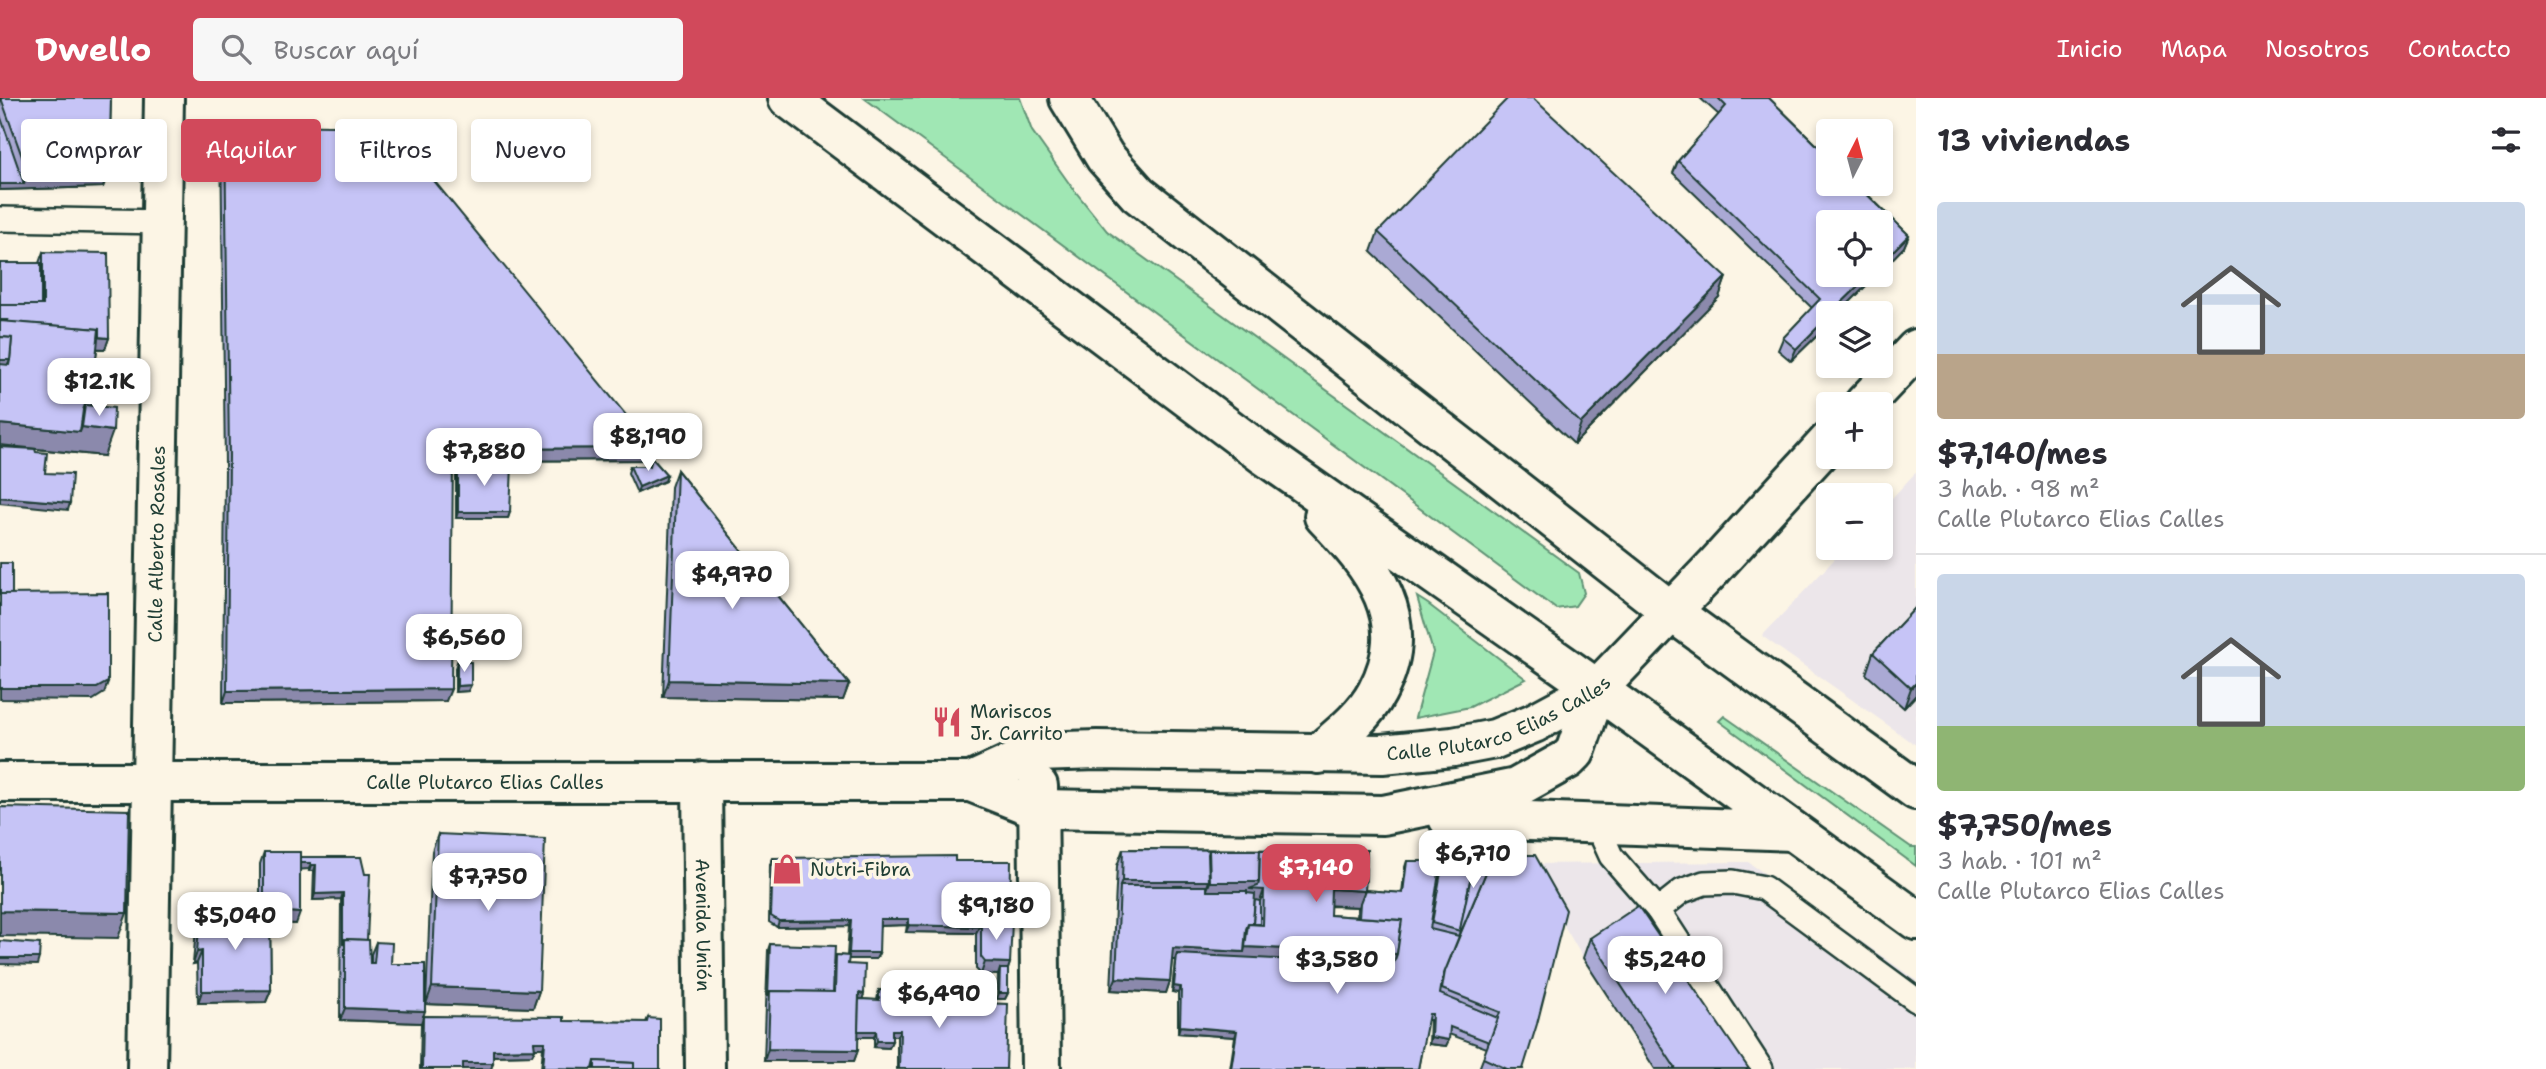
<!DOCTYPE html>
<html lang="es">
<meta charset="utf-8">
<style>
body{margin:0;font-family:"Shantell Sans",sans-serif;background:#f7f7f7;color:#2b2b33;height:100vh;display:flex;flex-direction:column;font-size:26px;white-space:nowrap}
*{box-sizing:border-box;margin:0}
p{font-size:23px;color:#7c7c81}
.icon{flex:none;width:38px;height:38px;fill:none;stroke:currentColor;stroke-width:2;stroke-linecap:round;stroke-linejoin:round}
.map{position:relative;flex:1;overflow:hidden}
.panel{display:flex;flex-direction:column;background:#fff;width:630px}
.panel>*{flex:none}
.top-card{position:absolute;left:21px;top:21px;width:665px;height:63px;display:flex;gap:14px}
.needle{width:46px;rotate:6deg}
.buttons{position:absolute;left:1816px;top:21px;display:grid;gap:14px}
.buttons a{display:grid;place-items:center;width:77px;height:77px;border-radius:7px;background:#fff;box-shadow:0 4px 10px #0003;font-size:35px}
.price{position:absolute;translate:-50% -60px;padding:0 16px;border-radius:14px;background:#fff;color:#222;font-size:23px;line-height:46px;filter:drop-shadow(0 2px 4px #0008)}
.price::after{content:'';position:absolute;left:50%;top:42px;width:21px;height:16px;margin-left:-10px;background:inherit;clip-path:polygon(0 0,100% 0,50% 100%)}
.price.selected{background:#d1495b;color:#fff}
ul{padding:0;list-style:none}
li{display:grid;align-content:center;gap:14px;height:371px;padding:0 21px}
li+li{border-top:2px solid #e1e1e2}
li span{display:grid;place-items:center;height:217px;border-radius:7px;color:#555}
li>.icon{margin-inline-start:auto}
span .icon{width:126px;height:126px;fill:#fffc;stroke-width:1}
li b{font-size:30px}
h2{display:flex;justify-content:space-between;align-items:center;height:84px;padding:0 21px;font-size:30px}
.tag{padding:0 24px;border-radius:7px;background:#fff;box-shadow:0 4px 10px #0003;font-size:24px;line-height:63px}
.tag.selected{background:#d1495b;color:#fff}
header{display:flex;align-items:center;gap:42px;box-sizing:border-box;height:98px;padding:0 35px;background:#d1495b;color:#fff}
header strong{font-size:33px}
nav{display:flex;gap:38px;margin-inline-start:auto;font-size:24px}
.search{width:490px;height:63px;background:#f7f7f7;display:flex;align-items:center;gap:18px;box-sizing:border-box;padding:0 24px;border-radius:7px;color:#7c7c81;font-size:26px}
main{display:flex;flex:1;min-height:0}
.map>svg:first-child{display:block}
.built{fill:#ece6ea}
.green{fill:#a0e7b4;stroke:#609274;stroke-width:2}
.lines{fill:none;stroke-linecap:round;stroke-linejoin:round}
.lane-casing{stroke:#1f3d34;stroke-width:28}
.street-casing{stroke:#1f3d34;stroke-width:44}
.secondary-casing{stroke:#1f3d34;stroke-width:44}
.lane{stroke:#fcf5e5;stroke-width:23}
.street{stroke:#fcf5e5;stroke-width:38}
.secondary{stroke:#fcf5e5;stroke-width:38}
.wall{fill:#aaa9d4;stroke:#1f3d34;stroke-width:2;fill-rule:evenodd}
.shaded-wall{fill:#8b89ac;stroke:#1f3d34;stroke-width:2}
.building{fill:#c6c4f6;stroke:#1f3d34;stroke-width:2}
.labels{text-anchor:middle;stroke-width:7;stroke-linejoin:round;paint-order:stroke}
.street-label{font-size:19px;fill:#1f3d34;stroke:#fcf5e5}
.poi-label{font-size:19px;fill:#1f3d34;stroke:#fcf5e5;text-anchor:start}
</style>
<header>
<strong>Dwello</strong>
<div class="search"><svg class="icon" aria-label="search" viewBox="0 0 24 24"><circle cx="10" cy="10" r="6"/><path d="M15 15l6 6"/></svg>Buscar aquí</div>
<nav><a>Inicio</a><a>Mapa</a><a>Nosotros</a><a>Contacto</a></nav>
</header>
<main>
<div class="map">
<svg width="1916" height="971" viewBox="0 0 1916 971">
<rect width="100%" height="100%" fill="#fcf5e5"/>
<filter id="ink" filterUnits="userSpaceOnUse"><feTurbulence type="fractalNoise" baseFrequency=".0143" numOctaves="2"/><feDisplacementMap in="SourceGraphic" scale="14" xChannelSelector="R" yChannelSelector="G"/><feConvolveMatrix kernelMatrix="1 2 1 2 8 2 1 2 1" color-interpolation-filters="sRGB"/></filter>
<g filter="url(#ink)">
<g class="built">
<polygon points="1916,374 1916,647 1762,538 1845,450 1881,450 1881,412"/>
<polygon points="1748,764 1916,882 1916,971 1656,971 1583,860 1528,766"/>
</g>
<g class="green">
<polygon points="864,0 1020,0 1032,33 1071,88 1107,133 1579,475 1584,495 1575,508 1556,511"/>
<polygon points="1417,499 1428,506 1526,581 1470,609 1415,620 1433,554"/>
<polygon points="1724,618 1911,749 1916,749 1916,768 1719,623"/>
</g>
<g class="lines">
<g class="lane-casing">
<g id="lane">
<polyline points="0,121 164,124"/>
<polyline points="1596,725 1611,758 1658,812"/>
<polyline points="1761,971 1658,812 1682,793 1704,785 1733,784 1764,790 1916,902"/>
</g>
</g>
<g class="street-casing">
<g id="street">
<path id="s1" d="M702,683L705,971"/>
<path id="s2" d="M147,971L164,0"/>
</g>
</g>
<g class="secondary-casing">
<g id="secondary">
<polyline points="788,0 1264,357 1597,591 1916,822"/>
<polyline points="1069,0 1105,59 1138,96 1672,514 1916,692"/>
<polyline points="1864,306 1916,251"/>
<path d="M1318,656C1339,638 1364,619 1377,594C1416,521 1373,469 1324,418"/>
<path id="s3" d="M0,684H971L1039,711L1383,717L1516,690L1568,661L1575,654L1597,591"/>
<path id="s4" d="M971,684L1037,654L1097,652L1382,656L1453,649L1495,641L1534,625L1597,591L1714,469L1829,343"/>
<polyline points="1038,688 1041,971"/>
<polyline points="1448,720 1793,733"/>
</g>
</g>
<use href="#lane" class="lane"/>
<use href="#street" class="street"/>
<use href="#secondary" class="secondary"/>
</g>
<g class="wall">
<polygon points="0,0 111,0 109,73 103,89 0,92"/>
<polygon points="1700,0 1769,0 1909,137 1904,149 1839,215 1829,215 1829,226 1791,263 1778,252 1783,240 1812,210 1673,75 1678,63 1719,17"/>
<polygon points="225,26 653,350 649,362 453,363 446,603 223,605 225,369 221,38"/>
<polygon points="1378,134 1726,179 1719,199 1574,346 1371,154"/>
<polygon points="43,154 109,240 105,251 97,251 91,308 104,358 0,347 39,165"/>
<polygon points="652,360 667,377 665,383 637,395 628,375 630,368 649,368"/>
<polygon points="458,366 510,414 508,420 456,420 456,373"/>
<polygon points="677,372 849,586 843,602 663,599 671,389"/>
<polygon points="1916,509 1916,597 1904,610 1866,576 1873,555"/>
<polygon points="457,564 468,593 455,594 455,570"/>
<polygon points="438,736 539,893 533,910 426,906 432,753"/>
<path d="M1123,751L1367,752L1365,792L1402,795L1405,769L1407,763H1441L1444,757L1474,764L1523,971H1479L1487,950L1449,936L1446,948L1429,946L1430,922H1427L1418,971H1230L1235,939L1178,935V895L1172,894L1175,862H1172L1170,883L1166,895L1111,892L1117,768ZM1330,808L1358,809L1357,819L1330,817Z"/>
<polygon points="264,754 300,759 361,759 367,842 370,865 371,865 371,856 376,844 391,866 423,918 564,923 646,924 648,920 660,971 541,971 543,950 535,950 532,957 493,958 491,971 420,971 421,925 340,922 341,801 313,802 314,773 309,773 309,771 300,771 296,826 270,825 271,892 266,904 198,905 197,865 193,866 196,830 200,818 260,816 260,766"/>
<polygon points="773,760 955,763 1010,823 1010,865 1008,871 1008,895 1005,901 997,901 998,877 981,876 976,871 976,835 906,834 907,827 879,828 879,855 876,861 848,861 848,866 864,896 862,901 877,902 879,892 952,904 1006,971 897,971 897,938 892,938 889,950 874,949 874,939 858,939 858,952 854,963 764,963 768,852 770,846 834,863 836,857 847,858 849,828 777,829 769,824 770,766"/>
<polygon points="1590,840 1749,971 1655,971 1583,860"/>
</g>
<g class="shaded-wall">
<polygon points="109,73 103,89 0,92 0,86 24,86 28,75"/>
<polygon points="1909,137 1904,149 1881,173 1881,165"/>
<polygon points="1870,177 1877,177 1839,215 1831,215"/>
<polygon points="1726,179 1719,199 1574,346 1581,325"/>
<polygon points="1829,218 1829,226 1791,263 1796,251"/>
<polygon points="7,234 109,240 105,251 10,246 10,262 0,287 0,244"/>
<polygon points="0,326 80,334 82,329 113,333 104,358 0,347"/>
<polygon points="653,350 649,362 449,363 453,351"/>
<polygon points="667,377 665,383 637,395 639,389"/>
<polygon points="0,399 70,405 68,412 0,405"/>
<polygon points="458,414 510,414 508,420 456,420"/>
<polygon points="669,582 849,586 843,602 663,599"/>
<polygon points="108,584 104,595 93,602 0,601 0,590"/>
<polygon points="1916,585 1916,597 1904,610 1911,590"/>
<polygon points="471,587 468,593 455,594 457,588"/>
<polygon points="451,591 446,603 223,605 227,593"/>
<polygon points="298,765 311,765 309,771 295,772"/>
<polygon points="311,767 316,767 314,773 309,773"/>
<polygon points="1122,783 1209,783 1203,800 1120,788"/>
<polygon points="1210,784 1259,784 1264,792 1258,809 1202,805"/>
<polygon points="1331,791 1365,793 1359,809 1325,807"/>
<polygon points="343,795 341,801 313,802 315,796"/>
<polygon points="264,812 300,815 296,826 260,824"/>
<polygon points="0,813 127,815 118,840 0,838"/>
<polygon points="880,821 909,821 907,827 877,828"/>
<polygon points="851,822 849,828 777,829 779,823"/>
<polygon points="909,827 979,829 976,835 906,834"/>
<polygon points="1245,849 1397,856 1391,873 1177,856 1175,862 1169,862 1173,850 1244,854"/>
<polygon points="202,853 197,865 193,866 197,854"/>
<polygon points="849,855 879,855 876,861 847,861"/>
<polygon points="0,860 39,860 37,867 0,866"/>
<polygon points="985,864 1010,865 1006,877 1000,871 998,877 981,876"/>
<polygon points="1116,880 1170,883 1166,895 1111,892"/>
<polygon points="1174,888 1181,889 1178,895 1172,894"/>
<polygon points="432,889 539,893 533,910 426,906"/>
<polygon points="271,892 266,904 198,905 202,893"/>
<polygon points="859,895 864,896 860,908"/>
<polygon points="999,895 1008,895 1005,901 997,901"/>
<polygon points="345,910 425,913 421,925 340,922"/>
<polygon points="1180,928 1237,933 1235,939 1178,935"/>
<polygon points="892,932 900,932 897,938 889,938"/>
<polygon points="857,933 876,933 874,939 854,939"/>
<polygon points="1431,939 1449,942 1446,948 1429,946"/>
<polygon points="877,943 892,943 889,950 874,949"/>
<polygon points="534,944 545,944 543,950 532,950"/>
<polygon points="535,951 532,957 491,958 493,952"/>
<polygon points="768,951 858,952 854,963 764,963"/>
<polygon points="463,965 493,965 491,971 460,971"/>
</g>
<g class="building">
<polygon points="1,0 111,0 109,73 28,75"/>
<polygon points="1508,0 1533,0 1726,179 1581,325 1378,134"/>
<polygon points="1718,0 1769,0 1829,59 1829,86 1856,86 1909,137 1881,165 1881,124 1829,124 1829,177 1870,177 1831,215 1829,215 1829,218 1796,251 1783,240 1820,201 1678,63 1726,8"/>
<polygon points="0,17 24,86 0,86"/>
<polygon points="225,26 390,29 653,350 453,351 451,591 227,593 229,357"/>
<polygon points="43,154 108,155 109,240 99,239 99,231 7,224 8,222 0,222 0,207 43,207"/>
<rect x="0" y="165" width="41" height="42"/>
<polygon points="0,223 99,231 91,308 85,307 83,312 80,334 0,326 0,266 9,267 10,262 12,240 0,239"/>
<polygon points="0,239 12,240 10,262 0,262"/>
<polygon points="85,307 114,310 113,333 82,329"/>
<polygon points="0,349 35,351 36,354 47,355 45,375 72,376 70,405 0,399"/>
<polygon points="652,360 667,377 639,389 630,368 650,368"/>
<polygon points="458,366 512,367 510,414 458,414"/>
<polygon points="677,372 849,586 669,582"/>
<rect x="0" y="465" width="12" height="31"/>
<polygon points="108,495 108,584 97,590 0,590 0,496"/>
<polygon points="1916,509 1916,585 1911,590 1873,555"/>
<polygon points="457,564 471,564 471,587 457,588"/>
<polygon points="0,709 129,712 127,815 0,813"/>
<polygon points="438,736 545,741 539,893 432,889"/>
<polygon points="1123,751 1248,752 1209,752 1208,756 1209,783 1122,783"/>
<polygon points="1209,752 1260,752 1259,784 1210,784"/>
<polygon points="1260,752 1367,752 1365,793 1331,791 1330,817 1402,822 1397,856 1245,849 1248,826 1263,827 1264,792 1249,791 1258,788 1259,784"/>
<polygon points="264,754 300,754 300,815 264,812"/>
<polygon points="1444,757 1475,757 1460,833 1432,825"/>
<polygon points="1493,757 1535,757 1566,812 1537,926 1523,971 1507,971 1483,960 1500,914 1442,891 1445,873"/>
<polygon points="955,758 955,763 1011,763 1010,823 981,823 979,829 909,827 909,821 880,821 879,855 849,855 851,822 779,823 771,818 773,760"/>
<polygon points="300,759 361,759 365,776 370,776 367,842 345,841 343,847 343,795 315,796 316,767 311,767 311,765 300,765"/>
<polygon points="1407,763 1441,763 1430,831 1459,838 1443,878 1440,896 1498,920 1489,944 1450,929 1449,942 1431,939 1432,916 1429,916 1418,971 1231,971 1237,933 1180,928 1181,889 1174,888 1177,856 1393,867 1397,856 1402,822 1359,819 1360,805 1365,792 1403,795"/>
<polygon points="1474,764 1487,772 1460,836 1459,836"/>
<polygon points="1120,788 1207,788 1207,793 1247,793 1247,795 1255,796 1253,826 1248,826 1246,831 1244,854 1173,850 1170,883 1116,880"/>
<polygon points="1255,802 1260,803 1260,826 1253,826"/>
<polygon points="1638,808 1749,971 1676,971 1590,840"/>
<polygon points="270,816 271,892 202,893 202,853 197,854 200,818"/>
<polygon points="981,823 1012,824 1010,865 985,864 981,859"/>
<polygon points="345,841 369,842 370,865 374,865 376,844 392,845 391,866 425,866 425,913 345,910"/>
<polygon points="0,843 40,846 39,860 0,860"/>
<polygon points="770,846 835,848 833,894 770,893 768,898"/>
<polygon points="836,857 849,858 848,866 865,867 864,896 859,895 858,952 768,951 770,893 835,894"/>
<polygon points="1000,871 1008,871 1008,895 999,895"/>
<polygon points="879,892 952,893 952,904 1008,906 1006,971 899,971 900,932 892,932 892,943 877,943 876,933 858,933 859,901 879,902"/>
<polygon points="423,918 564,919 564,923 647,924 648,920 660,921 660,971 634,971 634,965 595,963 593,971 543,970 545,944 534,944 535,951 493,952 493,965 463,965 463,971 422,971"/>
<polygon points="595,963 634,965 634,971 595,971"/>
</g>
</g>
<defs>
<g id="restaurant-bare" transform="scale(2.415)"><path d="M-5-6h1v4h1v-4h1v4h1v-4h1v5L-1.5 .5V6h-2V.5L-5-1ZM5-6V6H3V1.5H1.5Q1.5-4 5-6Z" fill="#d1495b" stroke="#fcf5e5" stroke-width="2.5" paint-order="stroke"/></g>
<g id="shop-bare" transform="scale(2.415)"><path d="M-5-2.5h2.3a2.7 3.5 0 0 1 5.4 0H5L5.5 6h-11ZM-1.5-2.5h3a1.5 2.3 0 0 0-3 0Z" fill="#d1495b" stroke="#fcf5e5" stroke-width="2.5" paint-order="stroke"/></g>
</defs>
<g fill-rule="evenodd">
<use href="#restaurant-bare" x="947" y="624"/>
<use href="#shop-bare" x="787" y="771"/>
</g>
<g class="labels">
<g class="street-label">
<text dy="7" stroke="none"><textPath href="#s2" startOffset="525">Calle Alberto Rosales</textPath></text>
<text dy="7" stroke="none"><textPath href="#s4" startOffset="541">Calle Plutarco Elias Calles</textPath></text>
<text dy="7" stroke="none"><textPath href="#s3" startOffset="485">Calle Plutarco Elias Calles</textPath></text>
<text dy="7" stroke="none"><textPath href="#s1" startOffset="144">Avenida Unión</textPath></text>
</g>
<g class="poi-label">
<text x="970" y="620">Mariscos<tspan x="970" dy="22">Jr. Carrito</tspan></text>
<text x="810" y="778">Nutri-Fibra</text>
</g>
</g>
</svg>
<div class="buttons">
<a><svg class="needle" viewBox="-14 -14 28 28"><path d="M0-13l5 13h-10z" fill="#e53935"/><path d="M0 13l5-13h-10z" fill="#7c7c81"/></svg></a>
<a><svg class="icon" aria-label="locate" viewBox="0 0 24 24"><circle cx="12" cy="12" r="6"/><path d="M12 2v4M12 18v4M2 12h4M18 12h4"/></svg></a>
<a><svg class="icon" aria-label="layers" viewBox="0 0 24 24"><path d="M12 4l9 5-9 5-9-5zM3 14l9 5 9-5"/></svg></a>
<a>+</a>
<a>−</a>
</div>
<b class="price" style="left:99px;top:320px">$12.1K</b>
<b class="price" style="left:648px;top:375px">$8,190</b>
<b class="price" style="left:484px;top:390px">$7,880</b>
<b class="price" style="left:732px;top:513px">$4,970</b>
<b class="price" style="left:464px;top:576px">$6,560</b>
<b class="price" style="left:1473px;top:792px">$6,710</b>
<b class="price selected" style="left:1316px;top:806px">$7,140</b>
<b class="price" style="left:488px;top:815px">$7,750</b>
<b class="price" style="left:996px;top:844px">$9,180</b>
<b class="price" style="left:235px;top:854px">$5,040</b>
<b class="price" style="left:1337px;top:898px">$3,580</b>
<b class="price" style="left:1665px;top:898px">$5,240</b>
<b class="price" style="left:939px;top:932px">$6,490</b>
<div class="top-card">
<a class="tag">Comprar</a>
<a class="tag selected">Alquilar</a>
<a class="tag">Filtros</a>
<a class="tag">Nuevo</a>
</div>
</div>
<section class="panel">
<h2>13 viviendas<svg class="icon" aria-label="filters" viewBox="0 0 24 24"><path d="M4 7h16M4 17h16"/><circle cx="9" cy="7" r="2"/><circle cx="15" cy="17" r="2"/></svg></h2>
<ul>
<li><span style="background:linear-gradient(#c9d6e8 70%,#b9a48a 0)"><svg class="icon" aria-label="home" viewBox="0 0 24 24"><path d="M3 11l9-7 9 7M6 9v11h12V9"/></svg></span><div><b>$7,140/mes</b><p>3 hab. · 98 m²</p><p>Calle Plutarco Elias Calles</p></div></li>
<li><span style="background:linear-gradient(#c9d6e8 70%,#8fb573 0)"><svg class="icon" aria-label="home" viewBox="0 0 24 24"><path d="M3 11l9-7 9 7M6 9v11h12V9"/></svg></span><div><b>$7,750/mes</b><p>3 hab. · 101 m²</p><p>Calle Plutarco Elias Calles</p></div></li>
</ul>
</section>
</main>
